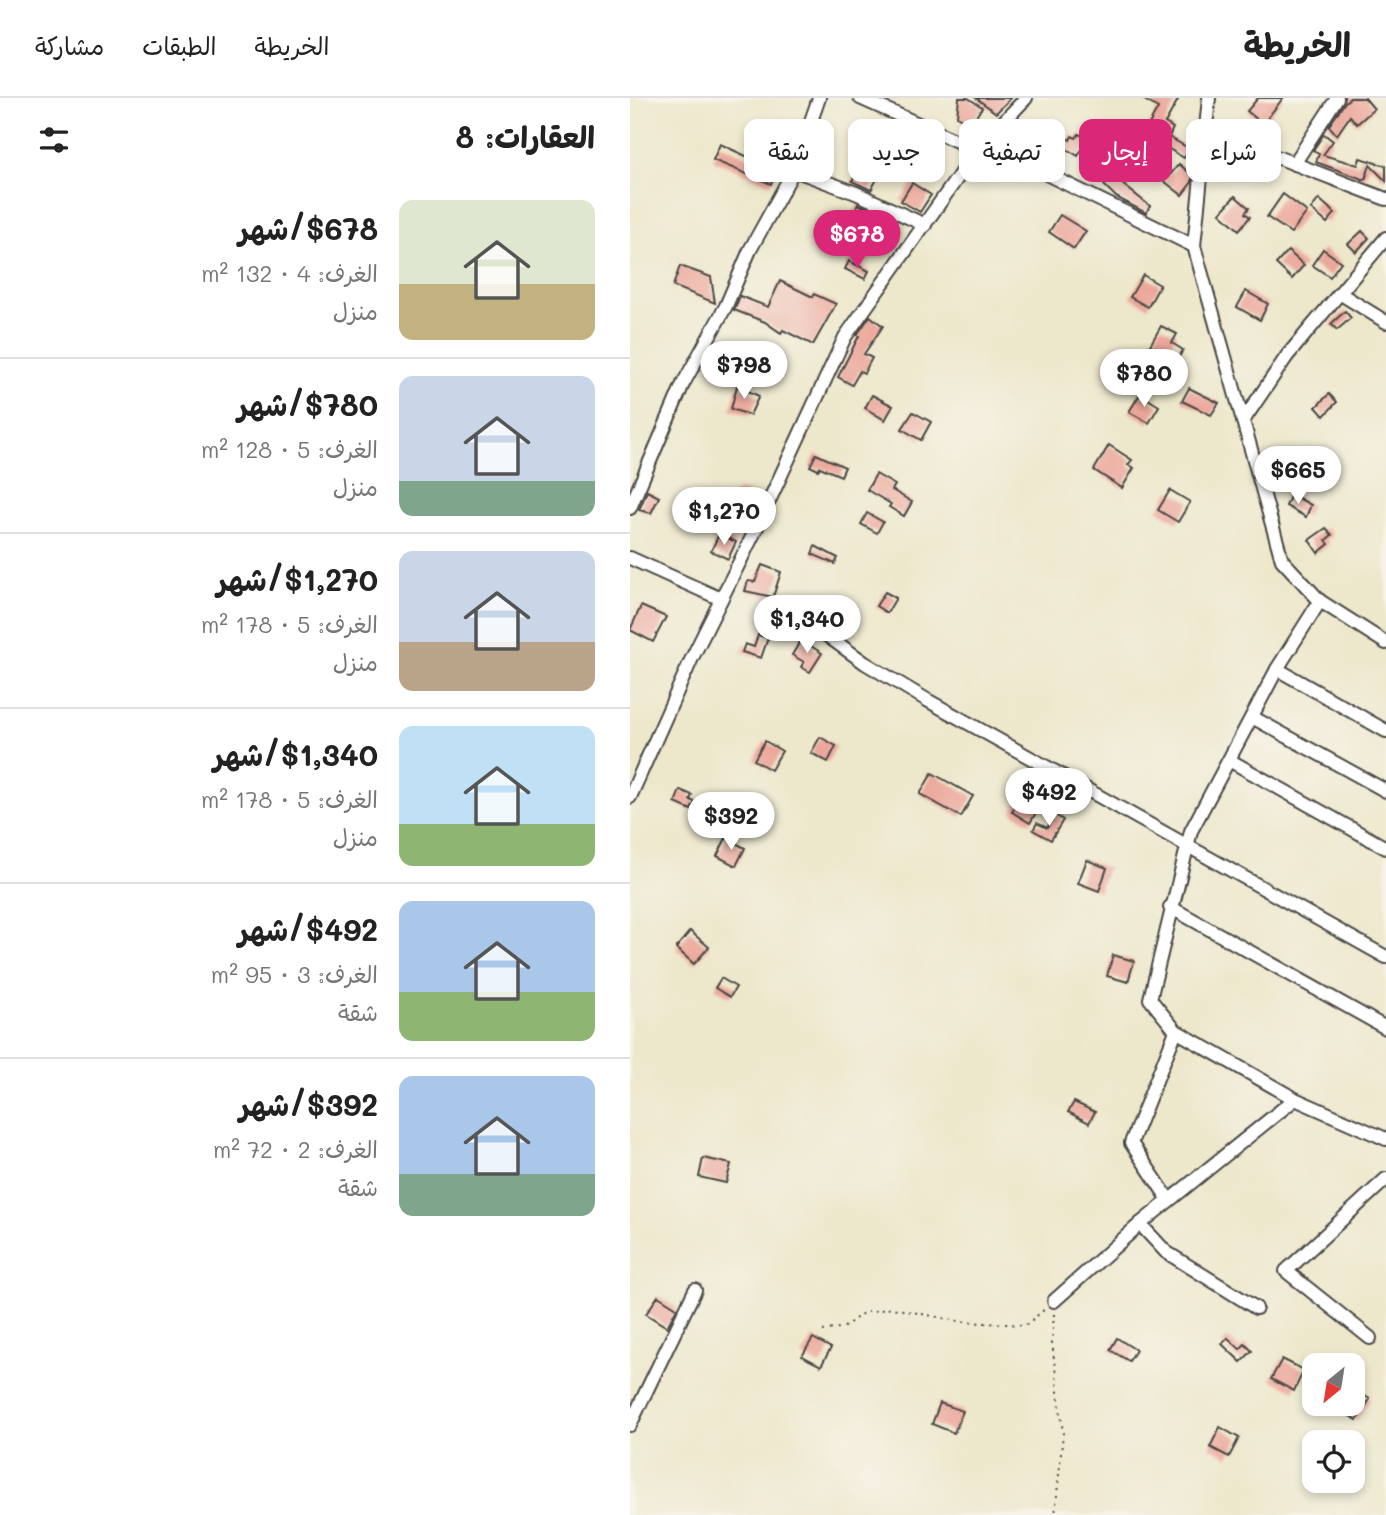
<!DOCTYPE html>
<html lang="ar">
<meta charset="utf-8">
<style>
body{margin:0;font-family:Mali,"Playpen Sans Arabic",sans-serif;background:#f6f6f6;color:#222;direction:rtl;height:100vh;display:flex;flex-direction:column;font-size:26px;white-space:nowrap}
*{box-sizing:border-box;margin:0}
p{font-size:23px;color:#767676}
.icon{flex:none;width:38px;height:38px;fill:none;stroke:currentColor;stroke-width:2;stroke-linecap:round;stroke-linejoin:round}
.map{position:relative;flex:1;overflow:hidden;direction:ltr}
.side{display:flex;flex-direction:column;background:#fff;width:630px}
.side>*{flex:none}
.top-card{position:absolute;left:21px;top:21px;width:630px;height:63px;direction:rtl;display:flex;gap:14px}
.needle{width:46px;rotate:210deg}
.buttons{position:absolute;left:672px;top:1255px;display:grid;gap:14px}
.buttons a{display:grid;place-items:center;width:63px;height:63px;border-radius:14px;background:#fff;box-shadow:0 4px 10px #0003;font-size:35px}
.price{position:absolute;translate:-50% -60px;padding:0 16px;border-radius:24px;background:#fff;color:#222;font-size:23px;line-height:46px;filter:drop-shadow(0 2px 4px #0008)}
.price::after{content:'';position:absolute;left:50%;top:42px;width:21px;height:16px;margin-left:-10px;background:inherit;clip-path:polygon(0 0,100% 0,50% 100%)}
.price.active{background:#db2777;color:#fff}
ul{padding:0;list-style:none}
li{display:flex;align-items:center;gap:21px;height:175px;padding:0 35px}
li+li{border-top:2px solid #e0e0e0}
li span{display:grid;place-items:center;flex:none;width:196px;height:140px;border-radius:14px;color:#555}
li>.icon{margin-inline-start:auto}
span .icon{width:84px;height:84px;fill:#fffc;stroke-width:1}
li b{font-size:30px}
h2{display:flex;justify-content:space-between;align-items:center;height:84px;padding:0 35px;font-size:30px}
.tag{padding:0 24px;border-radius:14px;background:#fff;box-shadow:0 4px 10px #0003;font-size:24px;line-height:63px}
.tag.active{background:#db2777;color:#fff}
header{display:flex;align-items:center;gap:42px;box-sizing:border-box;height:98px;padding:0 35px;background:#fff;border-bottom:2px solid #e0e0e0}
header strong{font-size:33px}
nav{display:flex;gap:38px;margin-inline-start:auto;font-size:24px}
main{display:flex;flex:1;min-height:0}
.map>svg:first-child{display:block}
.building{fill:#eca79b}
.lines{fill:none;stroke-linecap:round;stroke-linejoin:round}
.minor-casing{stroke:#484743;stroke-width:16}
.path{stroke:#484743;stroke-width:2;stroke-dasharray:2 5;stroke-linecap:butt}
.minor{stroke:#fff;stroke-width:12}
</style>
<header>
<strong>الخريطة</strong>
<nav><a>الخريطة</a><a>الطبقات</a><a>مشاركة</a></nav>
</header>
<main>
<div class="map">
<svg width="756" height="1417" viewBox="0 0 756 1417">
<rect width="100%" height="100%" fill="#f7f3e8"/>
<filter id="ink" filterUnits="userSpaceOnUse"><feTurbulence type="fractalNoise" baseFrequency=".0143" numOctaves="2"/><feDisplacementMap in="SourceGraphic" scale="14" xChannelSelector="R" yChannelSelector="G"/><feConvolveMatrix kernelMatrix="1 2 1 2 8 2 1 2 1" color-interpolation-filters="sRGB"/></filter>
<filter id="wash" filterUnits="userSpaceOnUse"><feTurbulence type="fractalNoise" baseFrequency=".00686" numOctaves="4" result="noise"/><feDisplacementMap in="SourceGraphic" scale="28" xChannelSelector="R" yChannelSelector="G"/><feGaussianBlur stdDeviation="1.57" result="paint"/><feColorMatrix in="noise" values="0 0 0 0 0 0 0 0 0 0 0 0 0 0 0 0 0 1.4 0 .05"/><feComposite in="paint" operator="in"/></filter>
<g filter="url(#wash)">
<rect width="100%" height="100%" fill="#ede7cb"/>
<g id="blocks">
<g class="building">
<polygon points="329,0 338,0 352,9 341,27 327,18"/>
<polygon points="346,0 381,0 366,15"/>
<polygon points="511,0 549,0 535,25 543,30 539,39 560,51 554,60 534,48 533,50 512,39 528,10"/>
<polygon points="628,0 653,0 633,26 617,13"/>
<polygon points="720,0 735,0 744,11 727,26 720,18 707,37 699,28 715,4"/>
<polygon points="415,28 431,41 418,57 402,44"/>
<polygon points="482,32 497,45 487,56 472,42"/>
<polygon points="449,36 458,42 448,58 430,47 435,39 440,42 442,38 446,40"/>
<polygon points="694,36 703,43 693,57 728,67 730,60 756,68 756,83 740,67 735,82 686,64 689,56 683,52"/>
<polygon points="90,46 129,64 130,61 148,69 141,86 83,62"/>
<polygon points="515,61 540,77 549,66 562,77 562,84 552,97 530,80 528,82 509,70"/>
<polygon points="232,64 251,74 241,92 222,83"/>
<polygon points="482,78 520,108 516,115 486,99 474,87"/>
<polygon points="282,85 301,97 290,114 271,103"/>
<polygon points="653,96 677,114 661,135 637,119"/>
<polygon points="605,98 619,110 615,115 620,119 609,132 590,115"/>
<polygon points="689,101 705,115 697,125 681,111"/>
<polygon points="228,106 245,114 241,124 224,116"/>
<polygon points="430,117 456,133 444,151 419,134"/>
<polygon points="732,133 739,140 726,154 718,146"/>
<polygon points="693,151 711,164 700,179 682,167"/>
<polygon points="658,153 674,167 662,181 646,166"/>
<polygon points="219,163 239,173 235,181 215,171"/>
<polygon points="50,168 81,179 85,205 43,188"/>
<polygon points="513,177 530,187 518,209 500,199"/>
<polygon points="150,183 183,199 184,196 206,206 183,247 153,232 151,235 135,224 104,212 110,198 138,209"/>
<polygon points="616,193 638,206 630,222 607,209"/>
<polygon points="715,213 721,220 707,232 701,226"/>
<polygon points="240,218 253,228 234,256 242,260 234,275 230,273 222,287 208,279 229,238 227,237"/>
<polygon points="531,228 547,236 542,245 553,252 546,264 519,249"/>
<polygon points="107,288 129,298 120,317 101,311"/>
<polygon points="559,290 589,305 581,317 552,303"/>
<polygon points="510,296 529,308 519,325 499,314"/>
<polygon points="699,296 707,304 694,318 686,309"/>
<polygon points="242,297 263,308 255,322 235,310"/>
<polygon points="283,314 301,324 291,342 272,331"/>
<polygon points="479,347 502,362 498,367 504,370 492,390 464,372"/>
<polygon points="186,356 215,369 211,378 190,369 188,372 180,368"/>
<polygon points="246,376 265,387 262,392 282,404 274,418 259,409 261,406 237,392"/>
<polygon points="108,392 130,399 117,429 98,423"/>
<polygon points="540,392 560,404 548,424 528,412"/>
<polygon points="17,393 29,399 21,415 9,412"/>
<polygon points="661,396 681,407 676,419 656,408"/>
<polygon points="237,415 253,424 247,435 231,426"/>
<polygon points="696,430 702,437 696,442 699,446 688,455 679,442"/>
<polygon points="89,436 106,444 98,461 81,453"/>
<polygon points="185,448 208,460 205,466 182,456"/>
<polygon points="132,467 151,474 143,499 115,493 118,483 125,484"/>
<polygon points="255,494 266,500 257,515 246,508"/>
<polygon points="11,508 36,519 23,544 0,532"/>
<polygon points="128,537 138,540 131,560 112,554 115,546 124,549"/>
<polygon points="171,542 192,555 180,574 171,569 174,564 162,557"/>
<polygon points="190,639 206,648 198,664 181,655"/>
<polygon points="135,643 152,653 141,672 124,662"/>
<polygon points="302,675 343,698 331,719 290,696"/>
<polygon points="50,692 62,697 60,702 65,704 61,712 45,705"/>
<polygon points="389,701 399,707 402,701 411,706 400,725 382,714"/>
<polygon points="425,717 433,722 421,742 403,732 407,725 417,730"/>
<polygon points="96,740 115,750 106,768 87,758"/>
<polygon points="457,762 477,770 469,793 448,785"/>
<polygon points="60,833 79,849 64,866 46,850"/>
<polygon points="483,857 504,863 498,884 477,878"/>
<polygon points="91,880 106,889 100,899 85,890"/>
<polygon points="444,1004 465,1014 459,1025 438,1014"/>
<polygon points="73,1060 101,1066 96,1085 69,1079"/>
<polygon points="28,1198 47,1210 37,1229 16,1216"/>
<polygon points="183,1240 201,1250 191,1268 172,1258"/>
<polygon points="487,1240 506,1252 499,1263 480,1252"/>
<polygon points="598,1240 610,1251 615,1246 622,1253 611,1264 592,1246"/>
<polygon points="652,1261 674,1272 664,1293 641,1281"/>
<polygon points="723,1291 740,1301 727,1322 698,1306 723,1306"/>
<polygon points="310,1305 333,1313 324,1335 302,1326"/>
<polygon points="590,1329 609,1340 599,1359 580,1349"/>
</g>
</g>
</g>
<g filter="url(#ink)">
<use href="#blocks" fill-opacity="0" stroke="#484743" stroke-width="2"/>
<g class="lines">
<g class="minor-casing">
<g id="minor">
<polyline points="230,0 347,52"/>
<polyline points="579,0 564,148 652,462 690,503 756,545"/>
<polyline points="577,32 756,101"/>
<polyline points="353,45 564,148"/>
<polyline points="664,66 707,0"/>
<polyline points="164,72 226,95 295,127"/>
<polyline points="711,196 756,224"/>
<polyline points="613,323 657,258 756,140"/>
<polyline points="0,410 53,286 96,208 120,152 164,72 189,0"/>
<polyline points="0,460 91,501"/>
<polyline points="690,503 647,571 561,733 520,901 546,933 665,1001 756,1041"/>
<polyline points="185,529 235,565 297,602 756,859"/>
<polyline points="647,571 756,633"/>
<polyline points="622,619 756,693"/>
<polyline points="599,662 756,750"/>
<polyline points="0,699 62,560 128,427 215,239 347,52 396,0"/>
<polyline points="540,809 756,930"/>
<polyline points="539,1102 501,1045 546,933"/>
<polyline points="510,1126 536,1154 626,1210"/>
<polyline points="424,1203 510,1126 665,1001"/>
<polyline points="740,1240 656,1173 756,1081"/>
<polyline points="0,1327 65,1192"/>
</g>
</g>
<g class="path">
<polyline points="424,1216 422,1244 433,1335 425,1417"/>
<polyline points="193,1233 214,1229 233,1215 262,1210 333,1224 396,1227 415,1211"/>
</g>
<use href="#minor" class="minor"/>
</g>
</g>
</svg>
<div class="buttons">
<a><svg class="needle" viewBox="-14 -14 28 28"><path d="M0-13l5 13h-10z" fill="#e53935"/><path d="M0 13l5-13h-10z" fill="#767676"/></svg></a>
<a><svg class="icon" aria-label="locate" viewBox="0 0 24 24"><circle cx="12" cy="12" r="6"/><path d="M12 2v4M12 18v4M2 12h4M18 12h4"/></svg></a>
</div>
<b class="price active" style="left:227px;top:172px">$678</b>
<b class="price" style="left:114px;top:303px">$798</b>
<b class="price" style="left:514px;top:311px">$780</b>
<b class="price" style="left:668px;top:408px">$665</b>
<b class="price" style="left:94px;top:449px">$1,270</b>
<b class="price" style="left:177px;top:557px">$1,340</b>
<b class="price" style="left:419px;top:730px">$492</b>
<b class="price" style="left:101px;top:754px">$392</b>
<div class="top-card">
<a class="tag">شراء</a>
<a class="tag active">إيجار</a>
<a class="tag">تصفية</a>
<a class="tag">جديد</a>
<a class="tag">شقة</a>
</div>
</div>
<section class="side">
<h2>العقارات: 8<svg class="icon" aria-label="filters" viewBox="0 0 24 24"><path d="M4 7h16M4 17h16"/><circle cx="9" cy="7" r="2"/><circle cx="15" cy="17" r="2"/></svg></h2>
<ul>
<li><span style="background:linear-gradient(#dfe7d0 60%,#c2b280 0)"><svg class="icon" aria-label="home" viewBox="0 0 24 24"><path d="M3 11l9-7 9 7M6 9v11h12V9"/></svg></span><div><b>$678/شهر</b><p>الغرف: 4 · 132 m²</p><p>منزل</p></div></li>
<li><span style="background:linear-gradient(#c9d6e8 75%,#7fa58c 0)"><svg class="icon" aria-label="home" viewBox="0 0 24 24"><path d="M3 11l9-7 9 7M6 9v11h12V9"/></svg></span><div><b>$780/شهر</b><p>الغرف: 5 · 128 m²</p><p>منزل</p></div></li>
<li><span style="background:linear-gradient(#c9d6e8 65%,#b9a48a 0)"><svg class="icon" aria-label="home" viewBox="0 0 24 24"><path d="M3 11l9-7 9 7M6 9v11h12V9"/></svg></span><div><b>$1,270/شهر</b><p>الغرف: 5 · 178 m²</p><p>منزل</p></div></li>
<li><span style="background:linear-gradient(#bfe0f5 70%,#8fb573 0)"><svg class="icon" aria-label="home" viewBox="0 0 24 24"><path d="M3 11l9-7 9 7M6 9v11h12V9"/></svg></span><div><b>$1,340/شهر</b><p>الغرف: 5 · 178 m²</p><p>منزل</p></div></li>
<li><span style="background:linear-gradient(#a9c7e8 65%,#8fb573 0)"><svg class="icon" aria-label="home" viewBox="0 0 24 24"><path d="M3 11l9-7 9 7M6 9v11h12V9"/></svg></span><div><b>$492/شهر</b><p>الغرف: 3 · 95 m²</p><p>شقة</p></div></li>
<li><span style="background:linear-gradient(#a9c7e8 70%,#7fa58c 0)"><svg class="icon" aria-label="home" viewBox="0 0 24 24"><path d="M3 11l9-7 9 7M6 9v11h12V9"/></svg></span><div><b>$392/شهر</b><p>الغرف: 2 · 72 m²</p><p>شقة</p></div></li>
</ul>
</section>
</main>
